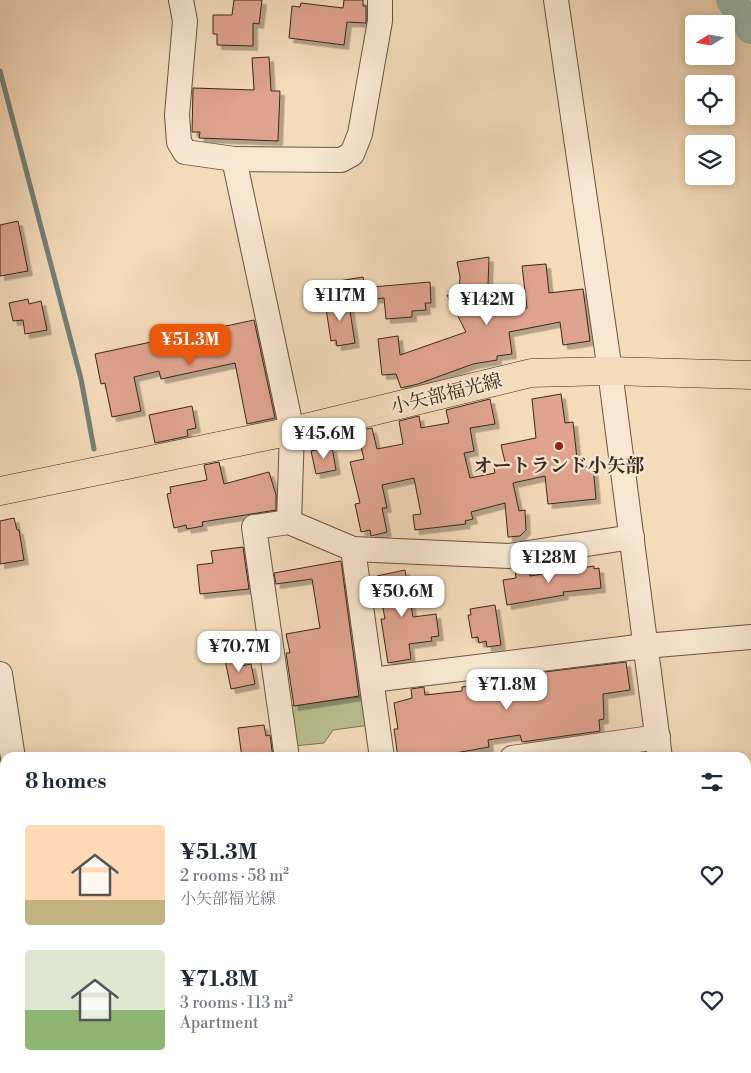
<!DOCTYPE html>
<meta charset="utf-8">
<style>
body{margin:0;font-family:"Libre Bodoni","Noto Serif JP",serif;background:#f6f6f7;color:#1f2937;height:100vh;display:flex;flex-direction:column;font-size:19px;white-space:nowrap}
*{box-sizing:border-box;margin:0}
p{font-size:16px;color:#747a83}
.icon{flex:none;width:28px;height:28px;fill:none;stroke:currentColor;stroke-width:2;stroke-linecap:round;stroke-linejoin:round}
.map{position:relative;flex:1;overflow:hidden}
.details{position:absolute;left:0px;top:752px;width:751px;height:321px;display:flex;flex-direction:column;background:#fff;border-radius:15px 15px 0 0;box-shadow:0 2px 8px #0003}
.details>*{flex:none}
.needle{width:32px;rotate:259deg}
.fabs{position:absolute;left:685px;top:15px;display:grid;gap:10px}
.fabs a{display:grid;place-items:center;width:50px;height:50px;border-radius:5px;background:#fff;box-shadow:0 2px 8px #0003;font-size:25px}
.price{position:absolute;translate:-50% -42px;padding:0 11px;border-radius:10px;background:#fff;color:#222;font-size:16px;line-height:32px;filter:drop-shadow(0 1px 2px #0008)}
.price::after{content:'';position:absolute;left:50%;top:30px;width:15px;height:11px;margin-left:-8px;background:inherit;clip-path:polygon(0 0,100% 0,50% 100%)}
.price.selected{background:#ea580c;color:#fff}
ul{padding:0;list-style:none}
li{display:flex;align-items:center;gap:15px;height:125px;padding:0 25px}
li span{display:grid;place-items:center;flex:none;width:140px;height:100px;border-radius:5px;color:#555}
li>.icon{margin-inline-start:auto}
span .icon{width:60px;height:60px;fill:#fffc;stroke-width:1}
li b{font-size:21px}
h2{display:flex;justify-content:space-between;align-items:center;height:60px;padding:0 25px;font-size:21px}
.map>svg:first-child{display:block}
.green{fill:#bac091;stroke:#797457}
.lines{fill:none;stroke-linecap:round;stroke-linejoin:round}
.stream{stroke:#748077;stroke-width:5}
.river{stroke:#9cbbb3;stroke-width:30}
.building{fill:#e0a38e;stroke:#38281d;filter:url(#shadow)}
.minor-casing{stroke:#675544;stroke-width:26}
.major-casing{stroke:#38281d;stroke-width:29}
.minor{stroke:#f8e8d2;stroke-width:24}
.major{stroke:#f4dbba;stroke-width:28}
.poi-dot{fill:#8f2418;stroke:#f8e8d2;stroke-width:2}
.labels{text-anchor:middle;stroke-width:4.5;stroke-linejoin:round;paint-order:stroke}
.street-label{font-size:19px;fill:#38281d;stroke:#f8e8d2}
.poi-label{font-size:19px;font-weight:bold;fill:#38281d;stroke:#f8e8d2}
</style>
<div class="map">
<svg width="751" height="1073" viewBox="0 0 751 1073">
<defs>
<filter id="shadow"><feDropShadow dx="4.5" dy="4.5" stdDeviation="0" flood-color="#0004"/></filter>
</defs>
<rect width="100%" height="100%" fill="#f4dbba"/>
<filter id="stains"><feTurbulence type="fractalNoise" baseFrequency=".004" numOctaves="4"/><feColorMatrix values="0 0 0 0 .2 0 0 0 0 .09 0 0 0 0 .02 0 0 0 .5 -.17"/></filter>
<radialGradient id="worn" r=".72"><stop offset=".6" stop-color="#630" stop-opacity="0"/><stop offset="1" stop-color="#630" stop-opacity=".3"/></radialGradient>
<polygon class="green" points="368,696 370,725 333,730 324,743 294,746 288,706"/>
<g class="lines">
<polyline class="stream" points="0,71 81,379 94,449"/>
<polyline class="river" points="731,0 751,29"/>
</g>
<g class="building">
<polygon points="234,0 262,0 259,24 253,23 253,46 217,45 217,34 213,34 213,15 232,15"/>
<polygon points="344,0 363,0 363,6 366,6 366,23 347,22 344,45 289,38 292,6 300,7 301,3 343,8"/>
<polygon points="269,57 271,91 280,91 278,141 199,138 200,132 192,132 193,88 254,90 252,58"/>
<polygon points="18,221 28,271 0,276 0,225"/>
<polygon points="489,257 487,314 527,308 522,266 546,264 549,293 583,289 590,341 563,345 560,322 509,332 512,354 497,356 497,360 473,364 418,384 401,388 396,374 382,375 378,339 398,336 400,355 466,332 447,295 459,296 460,277 457,262"/>
<polygon points="363,277 366,294 341,298 339,281"/>
<polygon points="430,282 431,303 425,303 426,310 412,311 412,317 386,319 384,298 374,299 372,287"/>
<polygon points="348,298 355,343 337,346 336,340 331,341 325,302"/>
<polygon points="28,299 29,304 41,301 47,330 25,334 23,320 13,321 9,303"/>
<polygon points="254,320 275,418 247,424 235,363 161,379 159,371 134,377 141,411 112,417 105,383 101,384 95,354"/>
<polygon points="561,394 565,423 573,422 578,468 593,466 596,499 548,504 545,476 513,483 519,511 525,510 526,530 520,536 508,537 505,503 471,512 473,519 465,521 466,524 415,530 413,515 421,514 414,478 382,485 387,508 382,508 387,532 371,536 370,530 361,532 355,504 360,503 350,462 364,459 357,431 372,428 377,449 403,444 399,421 419,416 421,428 449,423 446,410 490,399 495,424 470,428 474,451 464,453 470,478 495,473 494,468 506,466 501,445 536,438 532,399"/>
<polygon points="192,406 196,428 187,430 188,436 155,443 149,415"/>
<polygon points="332,447 336,470 316,474 311,451"/>
<polygon points="219,462 224,484 269,472 276,495 276,510 202,522 203,526 187,529 186,525 174,528 167,494 171,493 170,487 207,480 204,465"/>
<polygon points="14,518 17,530 19,530 24,560 0,564 0,521"/>
<polygon points="243,547 249,589 200,594 197,565 213,563 211,551"/>
<polygon points="341,561 359,696 294,706 286,653 290,653 286,634 320,628 312,579 276,584 274,573"/>
<polygon points="594,566 594,569 599,568 601,588 563,592 564,595 507,605 503,580 516,578 515,569 529,567 530,576"/>
<polygon points="405,570 413,617 436,614 439,636 431,637 432,641 409,644 411,659 388,663 381,619 385,619 377,576"/>
<polygon points="495,605 501,645 487,647 486,641 479,643 478,637 472,638 468,615 471,615 470,609"/>
<polygon points="241,657 242,666 251,664 255,684 231,689 225,660"/>
<polygon points="626,662 630,690 603,694 604,719 599,720 600,731 522,742 520,735 488,740 489,747 427,758 398,758 394,729 398,729 394,703 412,698 411,689 424,687 425,695 462,691 462,687 482,684 481,680 494,679 494,681 520,675"/>
<polygon points="264,725 266,736 270,735 273,758 242,758 238,728"/>
</g>
<g class="lines">
<g class="minor-casing">
<g id="minor">
<polyline points="181,0 185,21 177,115 179,142 185,152 234,159"/>
<polyline points="556,0 610,371 660,758"/>
<polyline points="289,522 292,431 234,159 341,160 352,154 360,134 380,21 380,0"/>
<polyline points="353,549 382,758"/>
<polyline points="0,674 13,758"/>
<polyline points="372,680 645,646 751,637"/>
<polyline points="287,758 254,527 289,522 353,549 509,556 632,537"/>
<polyline points="512,758 658,737"/>
<polyline points="0,925 5,924"/>
<polyline points="62,1069 62,1073"/>
<polyline points="423,1069 424,1073"/>
<polyline points="702,1069 702,1073"/>
</g>
</g>
<g class="major-casing">
<polyline id="major" points="0,491 292,431 531,373 610,371 751,375"/>
</g>
<use href="#minor" class="minor"/>
<use href="#major" class="major"/>
</g>
<circle class="poi-dot" cx="559" cy="446" r="5"/>
<g class="labels">
<g class="street-label">
<text transform="translate(446 393) rotate(-14)" y="7">小矢部福光線</text>
</g>
<g class="poi-label">
<text x="559" y="472">オートランド小矢部</text>
</g>
</g>
<rect width="100%" height="100%" filter="url(#stains)"/>
<rect width="100%" height="100%" fill="url(#worn)"/>
</svg>
<div class="fabs">
<a><svg class="needle" viewBox="-14 -14 28 28"><path d="M0-13l5 13h-10z" fill="#e53935"/><path d="M0 13l5-13h-10z" fill="#747a83"/></svg></a>
<a><svg class="icon" aria-label="locate" viewBox="0 0 24 24"><circle cx="12" cy="12" r="6"/><path d="M12 2v4M12 18v4M2 12h4M18 12h4"/></svg></a>
<a><svg class="icon" aria-label="layers" viewBox="0 0 24 24"><path d="M12 4l9 5-9 5-9-5zM3 14l9 5 9-5"/></svg></a>
</div>
<b class="price" style="left:340px;top:322px">¥117M</b>
<b class="price" style="left:487px;top:326px">¥142M</b>
<b class="price selected" style="left:190px;top:366px">¥51.3M</b>
<b class="price" style="left:324px;top:460px">¥45.6M</b>
<b class="price" style="left:549px;top:584px">¥128M</b>
<b class="price" style="left:402px;top:618px">¥50.6M</b>
<b class="price" style="left:239px;top:673px">¥70.7M</b>
<b class="price" style="left:507px;top:711px">¥71.8M</b>
<section class="details">
<h2>8 homes<svg class="icon" aria-label="filters" viewBox="0 0 24 24"><path d="M4 7h16M4 17h16"/><circle cx="9" cy="7" r="2"/><circle cx="15" cy="17" r="2"/></svg></h2>
<ul>
<li><span style="background:linear-gradient(#ffd9b3 75%,#c2b280 0)"><svg class="icon" aria-label="home" viewBox="0 0 24 24"><path d="M3 11l9-7 9 7M6 9v11h12V9"/></svg></span><div><b>¥51.3M</b><p>2 rooms · 58 m²</p><p>小矢部福光線</p></div><svg class="icon" aria-label="heart" viewBox="0 0 24 24"><path d="M12 20l-8-8c-3-5 5-10 8-4 3-6 11-1 8 4z"/></svg></li>
<li><span style="background:linear-gradient(#dfe7d0 60%,#8fb573 0)"><svg class="icon" aria-label="home" viewBox="0 0 24 24"><path d="M3 11l9-7 9 7M6 9v11h12V9"/></svg></span><div><b>¥71.8M</b><p>3 rooms · 113 m²</p><p>Apartment</p></div><svg class="icon" aria-label="heart" viewBox="0 0 24 24"><path d="M12 20l-8-8c-3-5 5-10 8-4 3-6 11-1 8 4z"/></svg></li>
</ul>
</section>
</div>
